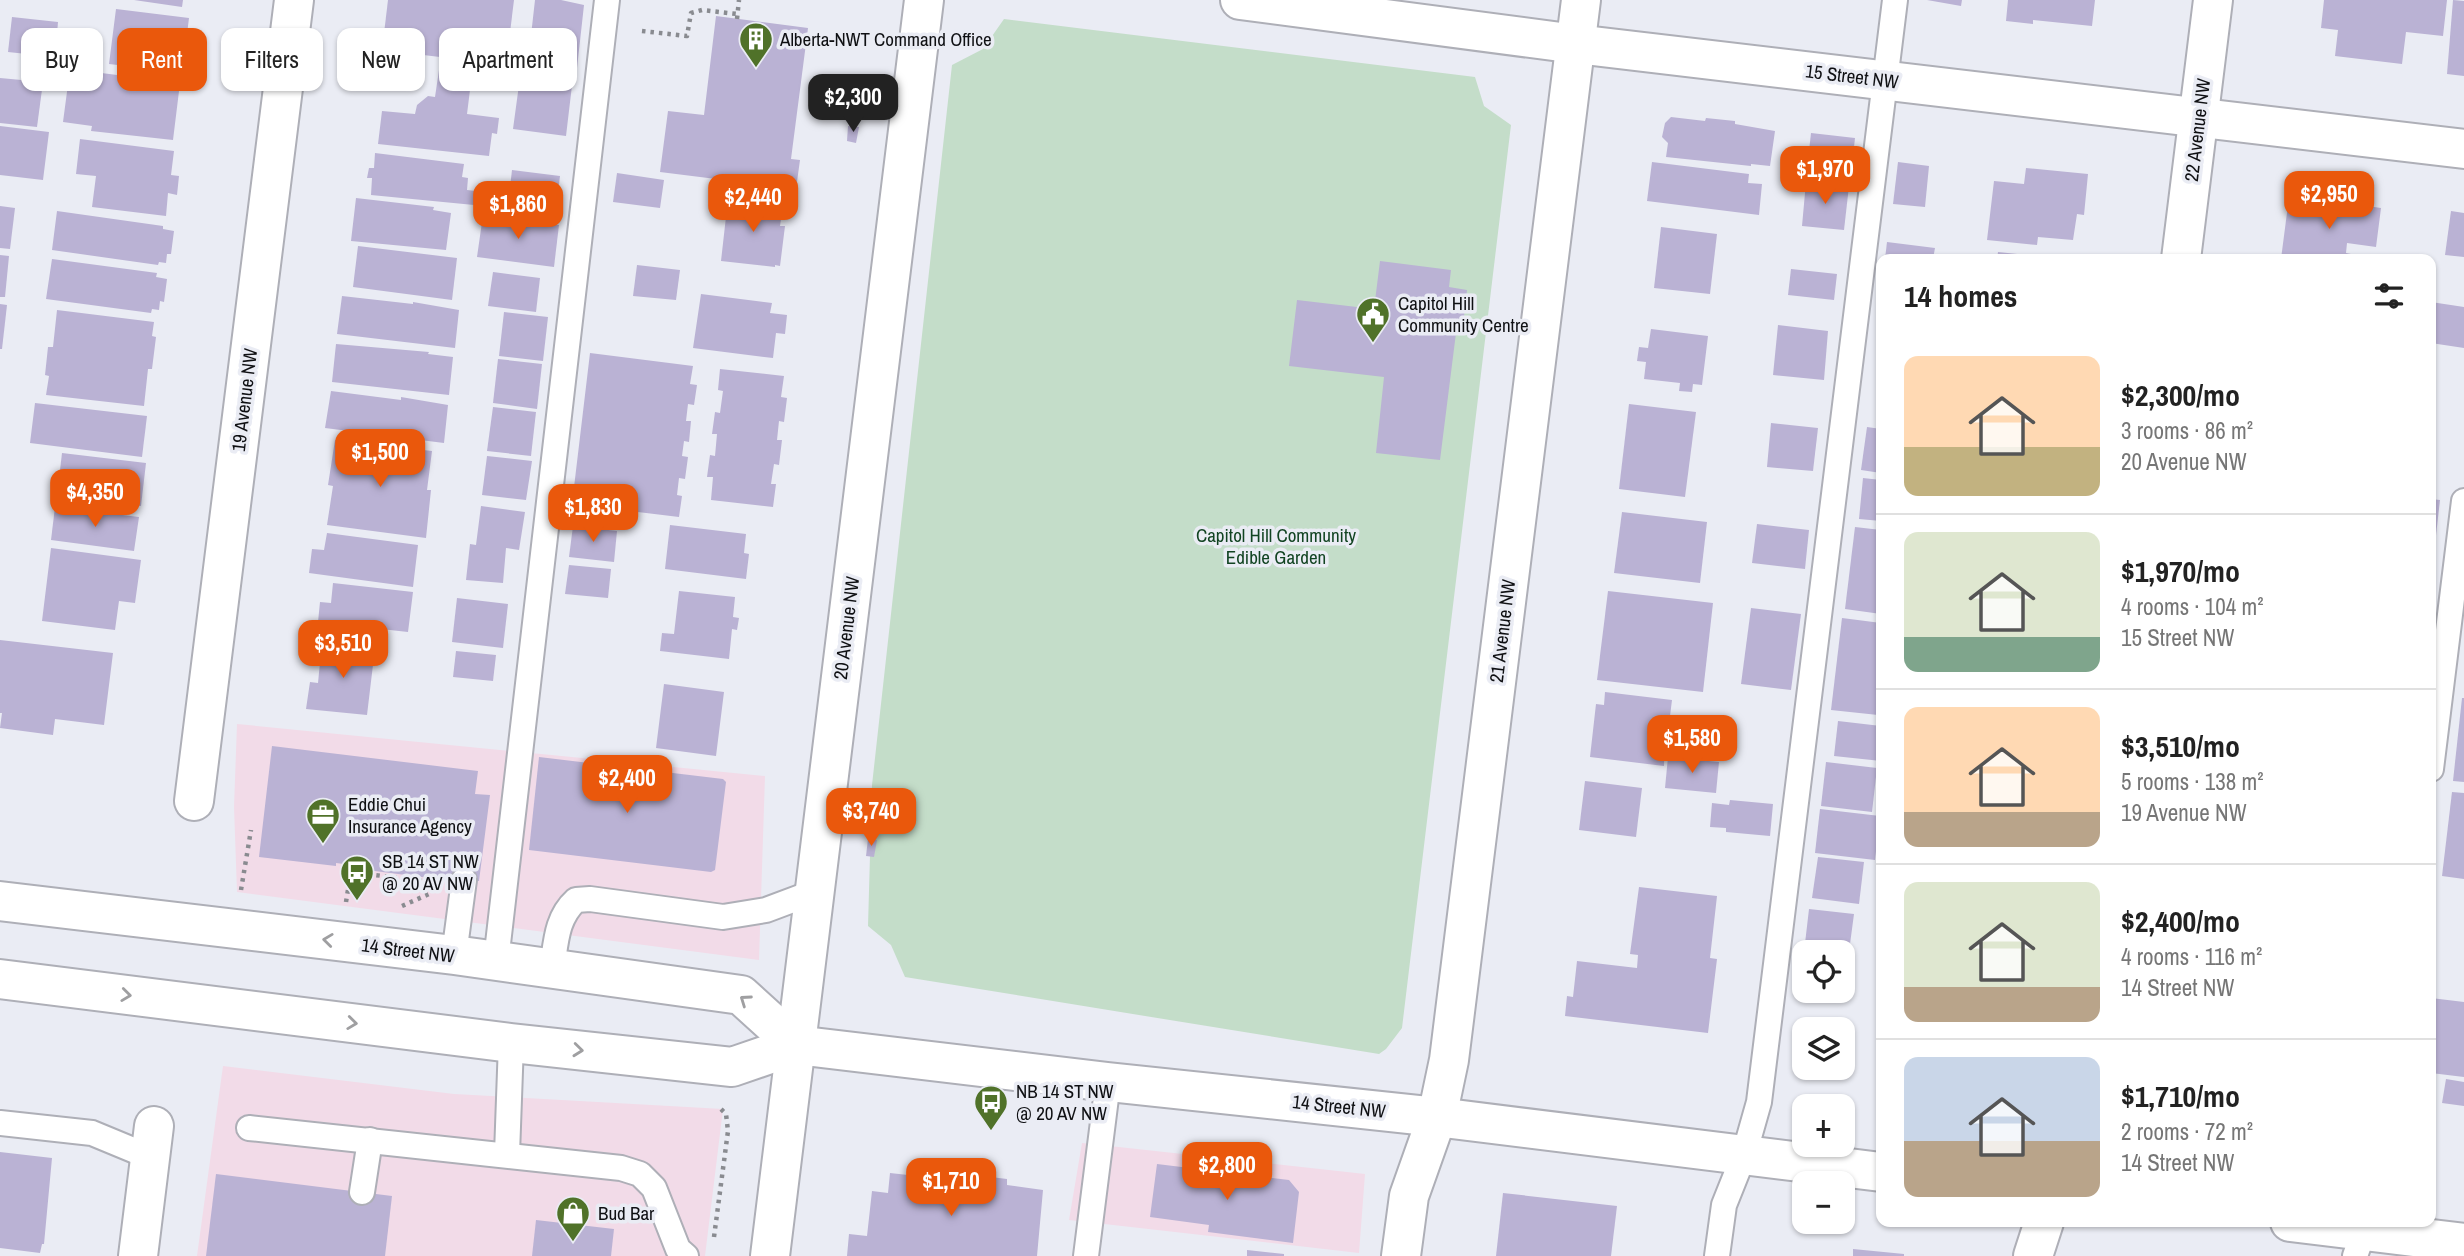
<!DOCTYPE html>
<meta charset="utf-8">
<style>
body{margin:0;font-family:"Archivo Narrow",sans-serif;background:#f6f6f6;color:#222;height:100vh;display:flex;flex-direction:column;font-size:26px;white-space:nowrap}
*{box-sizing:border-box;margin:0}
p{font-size:23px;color:#767676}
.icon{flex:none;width:38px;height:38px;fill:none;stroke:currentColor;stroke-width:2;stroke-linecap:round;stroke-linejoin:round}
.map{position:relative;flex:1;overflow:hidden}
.drawer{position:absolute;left:1876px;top:254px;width:560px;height:973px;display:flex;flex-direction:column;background:#fff;border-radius:14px;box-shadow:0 2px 5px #0004}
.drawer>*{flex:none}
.hud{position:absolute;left:21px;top:28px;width:665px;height:63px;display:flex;gap:14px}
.fabs{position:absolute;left:1792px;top:940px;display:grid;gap:14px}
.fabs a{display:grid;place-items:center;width:63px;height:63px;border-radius:14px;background:#fff;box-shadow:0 2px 5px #0004;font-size:35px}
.price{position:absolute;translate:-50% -60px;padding:0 16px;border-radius:14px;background:#ea580c;color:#fff;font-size:23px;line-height:46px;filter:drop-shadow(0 2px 4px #0008)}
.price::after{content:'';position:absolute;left:50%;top:42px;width:21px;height:16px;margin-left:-10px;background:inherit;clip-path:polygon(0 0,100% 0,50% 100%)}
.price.active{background:#222;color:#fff}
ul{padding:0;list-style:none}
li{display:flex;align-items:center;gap:21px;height:175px;padding:0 28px}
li+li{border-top:2px solid #e0e0e0}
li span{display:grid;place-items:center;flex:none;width:196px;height:140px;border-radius:14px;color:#555}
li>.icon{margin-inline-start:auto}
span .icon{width:84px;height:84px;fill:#fffc;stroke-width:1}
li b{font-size:30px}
h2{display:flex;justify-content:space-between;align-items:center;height:84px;padding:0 28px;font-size:30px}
.chip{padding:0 24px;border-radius:14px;background:#fff;box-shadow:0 2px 5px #0004;font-size:24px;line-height:63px}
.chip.active{background:#ea580c;color:#fff}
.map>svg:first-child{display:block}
.commercial{fill:#f2dbe8}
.green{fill:#c4ddc9}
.building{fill:#bab2d4}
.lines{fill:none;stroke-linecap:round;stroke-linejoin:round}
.lane-casing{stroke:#aeafb7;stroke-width:28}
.street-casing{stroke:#aeafb7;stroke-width:42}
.secondary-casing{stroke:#aeafb7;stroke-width:42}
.path{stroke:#898b90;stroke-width:4.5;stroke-dasharray:3.5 5;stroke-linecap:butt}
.lane{stroke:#fff;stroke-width:24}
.street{stroke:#fff;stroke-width:38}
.secondary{stroke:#fff;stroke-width:38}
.oneway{stroke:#9f9fa1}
.labels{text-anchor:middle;stroke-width:7;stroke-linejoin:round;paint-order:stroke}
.poi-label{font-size:19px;fill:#0f1013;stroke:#eaecf4;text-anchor:start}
.street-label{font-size:19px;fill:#0f1013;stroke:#eaecf4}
.park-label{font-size:19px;fill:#124422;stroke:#eaecf4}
</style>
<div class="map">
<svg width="2464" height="1256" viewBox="0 0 2464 1256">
<rect width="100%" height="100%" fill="#eaecf4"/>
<g class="commercial">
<polygon points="237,724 765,776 759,960 237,892 234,807"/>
<polygon points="223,1066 454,1094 723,1109 705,1256 197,1256"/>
<polygon points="1082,1143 1365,1174 1359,1253 1069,1220"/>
</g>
<polygon class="green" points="1004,19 1475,77 1484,106 1511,125 1402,1028 1386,1049 1379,1054 905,977 891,945 868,926 872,785 952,65 983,49"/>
<g class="building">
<polygon points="134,0 183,0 182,7"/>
<polygon points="388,0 514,0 506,65 382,50"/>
<polygon points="535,0 561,0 584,5 576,77 573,77 566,136 513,129 521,70 527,71"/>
<polygon points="1927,0 1962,0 1961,6"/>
<polygon points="2008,0 2095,0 2092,26 2033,20 2033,24 2006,21"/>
<polygon points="2324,0 2447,0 2443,36 2406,32 2402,64 2335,56 2338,30 2321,28"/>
<polygon points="2453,0 2464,1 2464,76 2447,74"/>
<polygon points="116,9 189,18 185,50 181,49 178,72 109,64"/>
<polygon points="716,16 808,28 791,159 800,160 796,189 660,172 668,111 704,115"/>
<polygon points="12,17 58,22 55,57 8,52"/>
<polygon points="70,69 180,83 173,140 91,131 92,126 63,122"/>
<polygon points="439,70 472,74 467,114 499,118 497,134 492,133 489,156 378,144 382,111 415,114 417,105 428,96 435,97"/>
<polygon points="0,78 43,82 37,127 0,123"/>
<polygon points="1671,117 1705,121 1706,118 1735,121 1735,124 1775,131 1770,166 1751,164 1751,166 1666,157 1668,143 1662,137 1665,123"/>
<polygon points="0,126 49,132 43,180 0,175"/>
<polygon points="848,126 859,127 856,143 847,141"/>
<polygon points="1811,133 1855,138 1850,183 1806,178"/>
<polygon points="80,139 174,151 171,175 179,176 177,195 168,193 166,216 92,207 96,176 76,174"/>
<polygon points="375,153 464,164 462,177 468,178 467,190 476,191 474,205 371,195 372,178 367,178 369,168 374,168"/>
<polygon points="1652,162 1749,174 1748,183 1762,184 1759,215 1647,201"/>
<polygon points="1898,162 1929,166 1925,207 1893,204"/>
<polygon points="2026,168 2088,174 2084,215 2077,214 2073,240 2038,237 2037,245 1987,240 1994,181 2024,184"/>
<polygon points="512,170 560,176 555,218 507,213"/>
<polygon points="617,173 664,180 660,208 613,202"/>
<polygon points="1806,182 1849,186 1844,230 1802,226"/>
<polygon points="356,198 434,207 433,210 451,213 446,250 351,241"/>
<polygon points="728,199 783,205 780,226 785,226 780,266 775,265 775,267 721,261"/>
<polygon points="2352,200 2368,203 2367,206 2381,208 2376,247 2347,243 2346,253 2356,255 2355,259 2281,259 2288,205 2337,212 2339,201 2352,203"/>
<polygon points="0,206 15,208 10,249 0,248"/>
<polygon points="57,211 163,226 163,229 174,231 171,254 167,254 166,263 159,262 158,265 52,250"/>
<polygon points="2451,211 2464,213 2464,257 2445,255"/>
<polygon points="483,215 559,225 554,267 477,257"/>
<polygon points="1661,227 1717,234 1710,294 1654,288"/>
<polygon points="1887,242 1935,248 1933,259 1885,259"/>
<polygon points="358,246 457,258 452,300 353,287"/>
<polygon points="1998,252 2045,257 2045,259 1997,259"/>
<polygon points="0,255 9,256 5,297 0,297"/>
<polygon points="52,259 157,273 156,277 167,279 164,302 160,301 159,310 152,309 151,313 46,299"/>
<polygon points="1380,261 1451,270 1449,287 1467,290 1463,325 1457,325 1440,460 1376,453 1384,377 1289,366 1297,300 1374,309"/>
<polygon points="637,265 680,270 676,300 633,296"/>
<polygon points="1791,269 1837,274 1834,300 1788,295"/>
<polygon points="493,272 540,278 536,312 488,306"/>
<polygon points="701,294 772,303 770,313 787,315 785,334 776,333 773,358 693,348"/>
<polygon points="342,296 413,304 413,302 459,310 455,348 337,334"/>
<polygon points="2431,302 2464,307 2464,348 2431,343"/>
<polygon points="0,304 7,305 2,349 0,349"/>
<polygon points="57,310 154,322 152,336 156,337 152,369 148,369 144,406 46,395 49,376 45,375 48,347 53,347"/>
<polygon points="504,312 548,317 543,361 499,356"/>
<polygon points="1778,325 1828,331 1824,380 1773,375"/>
<polygon points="1651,329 1708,336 1702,385 1693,384 1692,392 1679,391 1680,383 1644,379 1646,362 1637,361 1639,347 1648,348"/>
<polygon points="336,344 429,352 428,354 453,357 449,395 332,382"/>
<polygon points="590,353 693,366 690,384 697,385 694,405 688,404 686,421 691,421 689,442 684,441 682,456 688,457 685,479 679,478 677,495 682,496 679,517 572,504"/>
<polygon points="498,359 542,364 537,409 493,403"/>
<polygon points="720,369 784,376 781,397 787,398 784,422 779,421 777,440 782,440 779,465 774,464 771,484 776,484 773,507 711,500 713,477 707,477 710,455 715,456 717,434 712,434 715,412 720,413 723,391 718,390"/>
<polygon points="331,391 401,400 401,397 448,405 444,443 325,428"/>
<polygon points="35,403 147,416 142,457 30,443"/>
<polygon points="1629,404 1696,412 1685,497 1619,489"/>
<polygon points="493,407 536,412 531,456 487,451"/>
<polygon points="1771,423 1818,428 1813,471 1767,467"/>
<polygon points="1867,427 1881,429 1881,473 1861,470"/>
<polygon points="335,440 432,451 427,490 431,490 426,538 327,525 333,486 328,485"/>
<polygon points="62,453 146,463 141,506 57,496"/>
<polygon points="487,456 532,461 526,500 482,495"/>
<polygon points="1863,478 1881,480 1881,521 1859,519"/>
<polygon points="2431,499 2440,500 2434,553 2431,553"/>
<polygon points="481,506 525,512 519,550 506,548 503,583 466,580 470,544 476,545"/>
<polygon points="55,507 139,517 134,551 51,540"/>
<polygon points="1622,512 1707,522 1700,583 1614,573"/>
<polygon points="1757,524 1809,530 1805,569 1752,563"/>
<polygon points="670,525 746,534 744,553 749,554 746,579 665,569"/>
<polygon points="573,526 617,531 614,562 569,557"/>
<polygon points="1855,527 1881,530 1881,614 1845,609"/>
<polygon points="327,533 418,545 413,587 309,573 312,549 324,550"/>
<polygon points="51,548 141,560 135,603 119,601 115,630 42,621"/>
<polygon points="569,565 611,569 608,598 565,594"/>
<polygon points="333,583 413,592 408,632 318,622 320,602 331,603"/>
<polygon points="679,591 735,597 733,617 739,618 737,630 732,629 729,659 660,651 662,633 674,634"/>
<polygon points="1608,591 1713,603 1703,692 1597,680"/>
<polygon points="457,598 508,604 503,648 452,642"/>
<polygon points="1751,608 1801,614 1791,690 1741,684"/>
<polygon points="1842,618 1881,623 1881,689 1878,715 1831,710"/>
<polygon points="0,640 113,653 104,725 55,719 53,735 0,728 2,713 0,713"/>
<polygon points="322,642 375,648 367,715 306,709 310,682 318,683"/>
<polygon points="456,651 496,655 493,681 453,677"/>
<polygon points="664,684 724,692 716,756 656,748"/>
<polygon points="1605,692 1672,700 1668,732 1665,732 1664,766 1590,757 1596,704 1604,705"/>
<polygon points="2462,698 2464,698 2464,782 2453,781"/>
<polygon points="1838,721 1881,726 1881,761 1834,756"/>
<polygon points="272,746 478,771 475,794 490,795 479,881 445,877 445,880 359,869 360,866 336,863 336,866 259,857"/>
<polygon points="539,757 723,779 726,782 715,870 711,872 529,850"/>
<polygon points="1668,757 1719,762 1716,793 1665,788"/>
<polygon points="1826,762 1877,768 1872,812 1821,806"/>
<polygon points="1585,781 1642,788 1636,837 1579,830"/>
<polygon points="2452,792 2464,793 2464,879 2442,876"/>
<polygon points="1730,800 1773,804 1770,836 1726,832 1726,828 1710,827 1712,803 1729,805"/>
<polygon points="1820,809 1880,816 1875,860 1815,853"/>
<polygon points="868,839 877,840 874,857 866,856"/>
<polygon points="1818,857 1864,862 1859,904 1812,898"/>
<polygon points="1639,887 1717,896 1710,958 1717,959 1708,1033 1565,1016 1567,996 1573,997 1577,961 1637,968 1638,955 1630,954"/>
<polygon points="1809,909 1854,914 1844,989 1843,952 1804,952"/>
<polygon points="1806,990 1844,990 1843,997"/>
<polygon points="2431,998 2464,1002 2464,1077 2431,1073"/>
<polygon points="2446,1079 2464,1082 2464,1106 2442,1103"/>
<polygon points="0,1152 52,1158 44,1244 42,1244 40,1253 0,1248"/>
<polygon points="1157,1164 1289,1180 1299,1192 1293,1243 1208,1232 1209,1225 1150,1217"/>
<polygon points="918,1168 1007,1179 1007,1185 1043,1190 1037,1256 847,1256 849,1234 867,1236 872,1191 888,1193 890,1173 917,1176"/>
<polygon points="216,1174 392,1196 385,1256 206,1256"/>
<polygon points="1503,1193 1617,1206 1611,1256 1496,1256"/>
<polygon points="536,1220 614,1229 611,1256 532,1256"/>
<polygon points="1853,1249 1904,1254 1904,1256 1853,1256"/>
<polygon points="1247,1250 1284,1254 1284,1256 1247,1256"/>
</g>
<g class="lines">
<g class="lane-casing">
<g id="lane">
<polyline points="2431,769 2464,501"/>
<polyline points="454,955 464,880"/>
<polyline points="496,961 607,0"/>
<path d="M552,968C556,943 556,918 576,900L590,899L723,917L766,910L814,892"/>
<polyline points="0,1123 92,1133 150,1157"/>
<polyline points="249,1128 621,1168 640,1174 654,1188 678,1249 686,1256"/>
<polyline points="507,1154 511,1043"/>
<polyline points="362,1192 370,1140"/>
<polyline points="1086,1256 1108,1082"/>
<polyline points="1717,1256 1724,1205 1744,1155 1759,1102 1895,0"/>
<polyline points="2355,1256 2367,1222"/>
</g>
</g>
<g class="street-casing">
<g id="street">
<polyline points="1240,0 1576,44 2464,149"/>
<polyline points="2181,259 2213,0"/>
<polyline points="194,801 294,0"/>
<polyline points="138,1256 154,1126"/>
<polyline points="1401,1256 1409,1196 1437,1117 1449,1060 1581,0"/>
<polyline points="2033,1256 2044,1222"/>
</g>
</g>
<g class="secondary-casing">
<g id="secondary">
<polyline points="0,901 454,955 741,995 796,1045"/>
<polyline points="0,979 511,1043 732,1067 796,1045 1108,1082 1437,1117 1881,1172"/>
<polyline points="2290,1222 2464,1243"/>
<polyline points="770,1256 924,0"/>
</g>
</g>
<g class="path">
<polyline points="737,19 739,0"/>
<polyline points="642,31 687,36 691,13 702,10 737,14"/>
<polyline points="351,872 430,882"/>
<polyline points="241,890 251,830"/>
<polyline points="346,902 352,865"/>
<polyline points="402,906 429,894"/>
<polyline points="714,1237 728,1131 726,1114 718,1106"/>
</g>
<use href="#lane" class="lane"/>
<use href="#street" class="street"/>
<use href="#secondary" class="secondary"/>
</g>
<defs><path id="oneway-chevron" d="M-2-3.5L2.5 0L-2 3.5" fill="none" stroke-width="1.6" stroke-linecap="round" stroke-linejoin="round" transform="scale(1.75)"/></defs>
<g class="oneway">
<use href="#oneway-chevron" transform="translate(328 940) rotate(-173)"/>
<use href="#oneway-chevron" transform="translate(126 995) rotate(7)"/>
<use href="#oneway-chevron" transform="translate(745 1000) rotate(-145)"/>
<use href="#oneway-chevron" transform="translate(352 1023) rotate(7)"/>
<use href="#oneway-chevron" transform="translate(578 1050) rotate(6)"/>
</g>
<defs>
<g id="building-pin" transform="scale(1.75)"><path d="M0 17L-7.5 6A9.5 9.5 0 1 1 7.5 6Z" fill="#507229" stroke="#eaecf4"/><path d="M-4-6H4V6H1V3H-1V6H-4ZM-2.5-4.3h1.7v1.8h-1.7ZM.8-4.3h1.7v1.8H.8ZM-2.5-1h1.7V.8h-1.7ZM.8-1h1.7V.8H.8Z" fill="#fff"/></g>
<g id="civic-pin" transform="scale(1.75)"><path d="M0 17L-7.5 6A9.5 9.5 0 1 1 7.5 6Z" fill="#507229" stroke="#eaecf4"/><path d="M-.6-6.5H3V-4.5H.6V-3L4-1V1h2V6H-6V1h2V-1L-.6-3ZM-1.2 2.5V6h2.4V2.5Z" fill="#fff"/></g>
<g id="office-pin" transform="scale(1.75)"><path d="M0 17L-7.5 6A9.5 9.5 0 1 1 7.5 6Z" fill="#507229" stroke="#eaecf4"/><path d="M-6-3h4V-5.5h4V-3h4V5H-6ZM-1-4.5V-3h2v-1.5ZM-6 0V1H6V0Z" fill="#fff"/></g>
<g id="bus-pin" transform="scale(1.75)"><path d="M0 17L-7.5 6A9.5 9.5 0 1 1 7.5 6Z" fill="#507229" stroke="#eaecf4"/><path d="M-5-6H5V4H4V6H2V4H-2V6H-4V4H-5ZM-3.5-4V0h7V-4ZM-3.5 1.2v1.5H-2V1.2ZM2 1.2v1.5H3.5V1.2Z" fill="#fff"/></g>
<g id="shop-pin" transform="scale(1.75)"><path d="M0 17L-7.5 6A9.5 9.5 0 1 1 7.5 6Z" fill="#507229" stroke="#eaecf4"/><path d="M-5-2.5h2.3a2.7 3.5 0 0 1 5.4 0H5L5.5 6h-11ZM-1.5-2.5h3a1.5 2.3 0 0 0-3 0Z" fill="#fff"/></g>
</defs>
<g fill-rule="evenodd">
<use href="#building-pin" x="756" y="39"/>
<use href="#civic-pin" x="1373" y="314"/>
<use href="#office-pin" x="323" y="815"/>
<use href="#bus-pin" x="357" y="872"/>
<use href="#bus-pin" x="991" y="1102"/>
<use href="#shop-pin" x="573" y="1213"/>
</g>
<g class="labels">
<g class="poi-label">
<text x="780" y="46">Alberta-NWT Command Office</text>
<text x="1398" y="310">Capitol Hill<tspan x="1398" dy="22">Community Centre</tspan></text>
<text x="348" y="811">Eddie Chui<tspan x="348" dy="22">Insurance Agency</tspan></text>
<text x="382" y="868">SB 14 ST NW<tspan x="382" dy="22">@ 20 AV NW</tspan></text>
<text x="1016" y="1098">NB 14 ST NW<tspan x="1016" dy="22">@ 20 AV NW</tspan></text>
<text x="598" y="1220">Bud Bar</text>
</g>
<g class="street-label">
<text transform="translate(1852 76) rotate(7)" y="7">15 Street NW</text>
<text transform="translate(2197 130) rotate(-83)" y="7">22 Avenue NW</text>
<text transform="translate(244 400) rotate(-83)" y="7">19 Avenue NW</text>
<text transform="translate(846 628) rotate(-83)" y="7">20 Avenue NW</text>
<text transform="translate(1502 631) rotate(-83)" y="7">21 Avenue NW</text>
<text transform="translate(408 950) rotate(7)" y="7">14 Street NW</text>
<text transform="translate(1339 1106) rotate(6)" y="7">14 Street NW</text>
</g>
<g class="park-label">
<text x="1276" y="542">Capitol Hill Community<tspan x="1276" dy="22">Edible Garden</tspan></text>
</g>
</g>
</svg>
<div class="fabs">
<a><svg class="icon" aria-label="locate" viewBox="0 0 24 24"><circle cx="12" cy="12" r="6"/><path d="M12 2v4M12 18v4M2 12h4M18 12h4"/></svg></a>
<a><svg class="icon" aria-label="layers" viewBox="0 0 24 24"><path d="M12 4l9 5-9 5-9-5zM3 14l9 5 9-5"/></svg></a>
<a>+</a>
<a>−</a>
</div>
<b class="price active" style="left:853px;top:134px">$2,300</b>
<b class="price" style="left:1825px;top:206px">$1,970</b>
<b class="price" style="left:2329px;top:231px">$2,950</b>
<b class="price" style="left:753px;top:234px">$2,440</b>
<b class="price" style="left:518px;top:241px">$1,860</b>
<b class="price" style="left:380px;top:489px">$1,500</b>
<b class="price" style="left:95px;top:529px">$4,350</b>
<b class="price" style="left:593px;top:544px">$1,830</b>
<b class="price" style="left:343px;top:680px">$3,510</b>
<b class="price" style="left:1692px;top:775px">$1,580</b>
<b class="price" style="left:627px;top:815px">$2,400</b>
<b class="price" style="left:871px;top:848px">$3,740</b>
<b class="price" style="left:1227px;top:1202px">$2,800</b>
<b class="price" style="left:951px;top:1218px">$1,710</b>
<div class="hud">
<a class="chip">Buy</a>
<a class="chip active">Rent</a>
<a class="chip">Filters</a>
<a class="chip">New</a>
<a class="chip">Apartment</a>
</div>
<section class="drawer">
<h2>14 homes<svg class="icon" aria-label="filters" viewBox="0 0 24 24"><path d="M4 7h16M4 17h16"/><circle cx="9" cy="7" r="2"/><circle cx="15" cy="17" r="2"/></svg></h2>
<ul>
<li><span style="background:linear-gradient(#ffd9b3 65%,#c2b280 0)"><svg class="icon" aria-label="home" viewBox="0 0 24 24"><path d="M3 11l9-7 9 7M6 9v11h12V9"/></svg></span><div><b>$2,300/mo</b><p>3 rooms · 86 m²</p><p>20 Avenue NW</p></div></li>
<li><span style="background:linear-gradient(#dfe7d0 75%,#7fa58c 0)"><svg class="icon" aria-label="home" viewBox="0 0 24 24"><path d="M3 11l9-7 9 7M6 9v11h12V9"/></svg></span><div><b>$1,970/mo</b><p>4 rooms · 104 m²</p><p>15 Street NW</p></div></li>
<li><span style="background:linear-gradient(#ffd9b3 75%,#b9a48a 0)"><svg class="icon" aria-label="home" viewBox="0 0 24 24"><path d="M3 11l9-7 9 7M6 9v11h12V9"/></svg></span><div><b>$3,510/mo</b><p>5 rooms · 138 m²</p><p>19 Avenue NW</p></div></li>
<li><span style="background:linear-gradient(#dfe7d0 75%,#b9a48a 0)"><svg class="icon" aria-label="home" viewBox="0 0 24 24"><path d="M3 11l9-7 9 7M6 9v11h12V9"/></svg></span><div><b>$2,400/mo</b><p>4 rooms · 116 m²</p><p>14 Street NW</p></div></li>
<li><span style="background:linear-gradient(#c9d6e8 60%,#b9a48a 0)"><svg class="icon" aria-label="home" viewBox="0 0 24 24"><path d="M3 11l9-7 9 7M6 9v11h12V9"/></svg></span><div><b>$1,710/mo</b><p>2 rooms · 72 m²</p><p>14 Street NW</p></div></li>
</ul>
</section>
</div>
